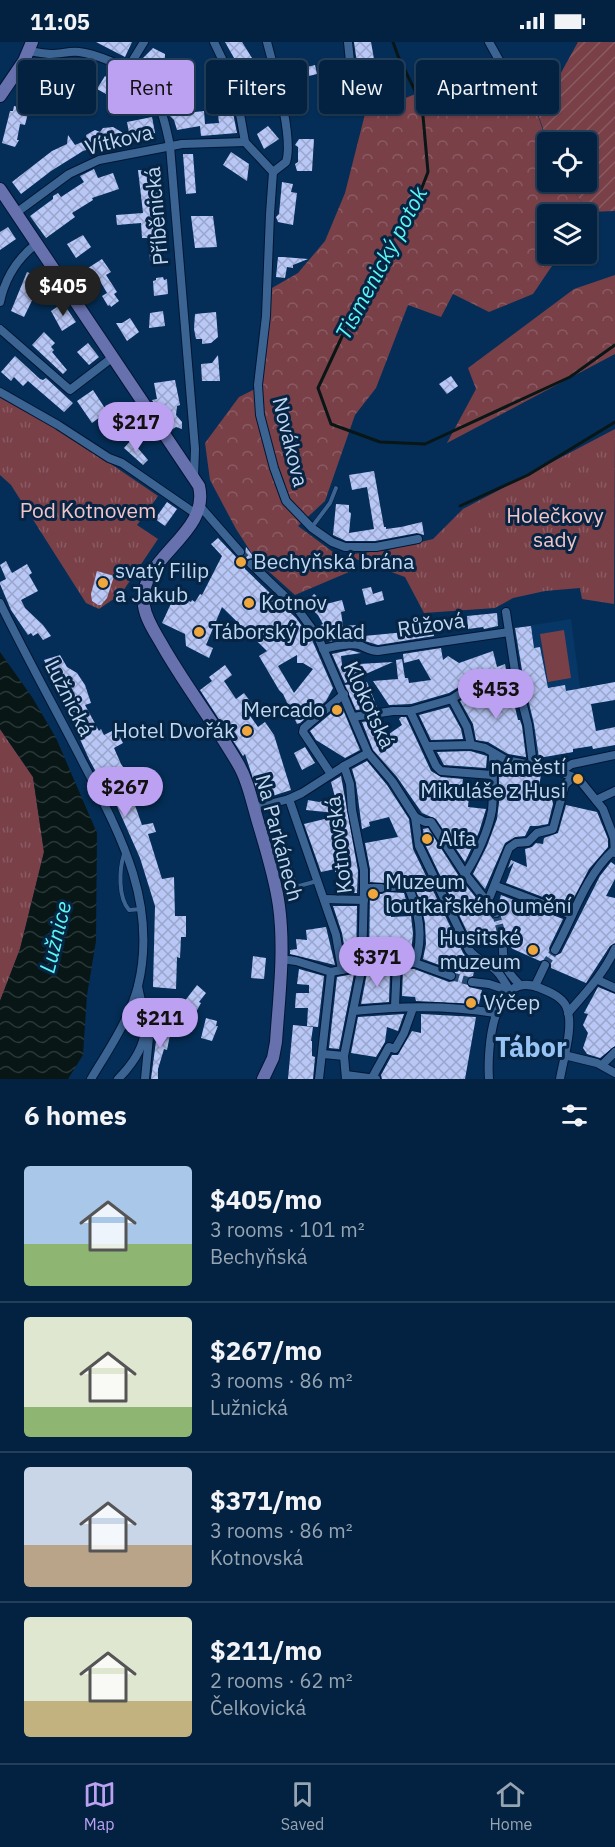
<!DOCTYPE html>
<meta charset="utf-8">
<style>
body{margin:0;font-family:"IBM Plex Sans",sans-serif;background:#112f4c;color:#f1f3f6;height:100vh;display:flex;flex-direction:column;font-size:22px;white-space:nowrap}
*{box-sizing:border-box;margin:0}
p{font-size:20px;color:#97a4b1}
.icon{flex:none;width:33px;height:33px;fill:none;stroke:currentColor;stroke-width:2;stroke-linecap:round;stroke-linejoin:round}
.map{position:relative;height:1037px;overflow:hidden}
.details{display:flex;flex-direction:column;background:#032241;flex:1}
.details>*{flex:none}
.banner{position:absolute;left:18px;top:18px;width:579px;height:54px;display:flex;gap:12px}
.buttons{position:absolute;left:537px;top:90px;display:grid;gap:12px}
.buttons a{display:grid;place-items:center;width:60px;height:60px;border-radius:6px;background:#032241;box-shadow:0 2px 4px #0004,0 0 0 2px #243f5a;font-size:30px}
.price{position:absolute;translate:-50% -51px;padding:0 14px;border-radius:21px;background:#bca0f2;color:#111;font-size:20px;line-height:39px;filter:drop-shadow(0 2px 3px #0008)}
.price::after{content:'';position:absolute;left:50%;top:36px;width:18px;height:14px;margin-left:-9px;background:inherit;clip-path:polygon(0 0,100% 0,50% 100%)}
.price.selected{background:#222;color:#fff}
ul{padding:0;list-style:none}
li{display:flex;align-items:center;gap:18px;height:150px;padding:0 24px}
li+li{border-top:2px solid #243f5a}
li span{display:grid;place-items:center;flex:none;width:168px;height:120px;border-radius:6px;color:#555}
li>.icon{margin-inline-start:auto}
span .icon{width:72px;height:72px;fill:#fffc;stroke-width:1}
li b{font-size:26px}
h2{display:flex;justify-content:space-between;align-items:center;height:72px;padding:0 24px;font-size:26px}
.pill{padding:0 21px;border-radius:6px;background:#032241;box-shadow:0 2px 4px #0004,0 0 0 2px #243f5a;font-size:21px;line-height:54px}
.pill.selected{background:#bca0f2;color:#111}
.status{display:flex;justify-content:space-between;align-items:center;height:42px;padding:0 30px;background:#032241;direction:ltr}
.status svg{height:16px;fill:currentColor}
.dock{display:flex;justify-content:space-around;align-items:center;height:84px;border-top:2px solid #243f5a;background:#032241;font-size:16px;color:#97a4b1}
.dock a{display:grid;justify-items:center;gap:3px}
.dock .selected{color:#bca0f2}
.map>svg:first-child{display:block}
.built{fill:#073766}
.grass{fill:url(#grass-tufts)}
.forest{fill:url(#forest-crowns)}
.garden{fill:url(#garden-furrows)}
.pitch{fill:#794048}
.water{fill:url(#water-waves)}
.lines{fill:none;stroke-linecap:round;stroke-linejoin:round}
.stream{stroke:#081616;stroke-width:3}
.building{fill:url(#building-cross-hatch);fill-rule:evenodd}
.minor-tunnel{stroke:#20476e;stroke-width:8;stroke-dasharray:8 4;stroke-linecap:butt}
.service-casing{stroke:#001634;stroke-width:5}
.minor-casing{stroke:#001634;stroke-width:10}
.secondary-casing{stroke:#001634;stroke-width:14}
.service{stroke:#3c6492;stroke-width:4}
.minor{stroke:#3c6492;stroke-width:8}
.secondary{stroke:#6771ae;stroke-width:12}
.poi-dot{fill:#efa73d;stroke:#062444;stroke-width:2}
.labels{text-anchor:middle;stroke-width:6;stroke-linejoin:round;paint-order:stroke}
.street-label{font-size:21px;fill:#c1d7f1;stroke:#062444}
.park-label{font-size:21px;fill:#f2c5c8;stroke:#062444}
.poi-label{font-size:21px;fill:#c1d7f1;stroke:#062444;text-anchor:start}
.water-label{font-size:22px;font-style:italic;fill:#5af7f2;stroke:#062444}
.district-label{font-size:27px;font-weight:bold;fill:#97c3f5;stroke:#062444}
</style>
<div class="status"><b>11:05</b><svg viewBox="0 0 49 12"><path d="M0 12V9h3v3zM5 12V6h3v6zM10 12V3h3v9zM15 12V0h3v12zM26 1h20v11H26zM47 4h2v5h-2z"/></svg></div>
<div class="map">
<svg width="615" height="1037" viewBox="0 0 615 1037">
<defs>
<pattern id="grass-tufts" width="24" height="20" patternUnits="userSpaceOnUse" patternTransform="scale(1.5)"><rect width="24" height="20" fill="#794048"/><path d="M3 7l-1-3M5 7V3M7 7l1-3M15 17l-1-3M17 17v-4M19 17l1-3" fill="none" stroke="#8a5b63"/></pattern>
<pattern id="forest-crowns" width="20" height="18" patternUnits="userSpaceOnUse" patternTransform="scale(1.5)"><rect width="20" height="18" fill="#794048"/><path d="M2 6a3 3 0 1 1 6 0M12 15a3 3 0 1 1 6 0" fill="none" stroke="#8a5b63"/></pattern>
<pattern id="garden-furrows" width="10" height="10" patternUnits="userSpaceOnUse" patternTransform="scale(1.5)"><rect width="10" height="10" fill="#794048"/><path d="M-1 1l2-2M0 10L10 0M9 11l2-2" fill="none" stroke="#8a5b63"/></pattern>
<pattern id="water-waves" width="16" height="10" patternUnits="userSpaceOnUse" patternTransform="scale(1.5)"><rect width="16" height="10" fill="#081616"/><path d="M0 5q4-4 8 0t8 0" fill="none" stroke="#2a3738"/></pattern>
<pattern id="building-cross-hatch" width="8" height="8" patternUnits="userSpaceOnUse" patternTransform="scale(1.5)"><rect width="8" height="8" fill="#b9c7f7"/><path d="M0 0l8 8M0 8l8-8" fill="none" stroke="#99a5cb"/></pattern>
</defs>
<rect width="100%" height="100%" fill="#042e57"/>
<polygon class="built" points="571,577 580,646 571,648 573,710 537,716 514,586"/>
<g class="grass">
<polygon points="0,353 67,392 158,454 137,483 158,497 121,552 99,567 86,561 11,443 0,433"/>
<polygon points="615,387 614,562 582,557 580,546 545,549 513,556 495,566 424,571 405,535 345,513 388,508 433,497 463,467"/>
<polygon points="0,687 33,735 44,810 20,907 0,959"/>
</g>
<g class="forest">
<polygon points="521,32 529,46 547,101 548,140 568,140 588,170 586,173 548,172 548,212 560,212 533,252 489,270 453,252 441,275 408,263 376,346 355,373 325,459 298,484 356,527 295,553 256,518 236,487 210,438 205,401 239,355 261,344 272,246 298,231 325,199 345,151 365,72 451,38"/>
<polygon points="615,233 615,312 447,401 476,347 468,326 574,247"/>
</g>
<polygon class="garden" points="578,0 615,0 615,169 588,170 568,140 586,140 586,100 548,101 529,46 557,38"/>
<polygon class="pitch" points="564,588 571,636 548,640 540,592"/>
<polygon class="water" points="0,610 32,655 56,696 97,791 96,899 87,953 83,1013 68,1037 0,1037 0,959 20,907 44,810 33,735 0,687"/>
<g class="lines">
<g class="stream">
<polyline points="393,0 398,14 422,63 428,130 414,166 380,213 318,346 331,382 380,400 425,402 570,335 615,303"/>
<polyline points="460,464 528,433 615,380"/>
</g>
</g>
<g class="building">
<polygon points="96,0 132,0 125,15"/>
<polygon points="225,0 242,0 252,16 238,23"/>
<polygon points="354,0 371,0 374,17 357,21"/>
<polygon points="153,6 165,12 165,16 171,22 163,30 162,28 157,32 155,29 153,30 144,21 145,20 142,17"/>
<polygon points="294,19 296,28 315,23 317,32 289,39 288,35 284,36 281,22"/>
<polygon points="51,21 59,40 45,27 48,33 40,36 36,27"/>
<polygon points="68,27 78,27 81,39 74,40 75,47 69,48 62,41 60,30 65,29"/>
<polygon points="261,33 264,45 247,49 244,38"/>
<polygon points="105,34 112,38 115,37 116,40 130,48 122,61 97,47"/>
<polygon points="41,37 50,49 35,61 26,51 31,41"/>
<polygon points="304,51 307,68 293,71 290,54"/>
<polygon points="14,64 29,67 25,83 20,82 17,98 19,98 15,105 2,101 10,69 13,69"/>
<polygon points="232,66 237,91 201,94 200,84 177,88 174,78 169,73 204,69 205,82 219,81 218,72 223,72 222,67"/>
<polygon points="152,75 155,91 130,96 127,80"/>
<polygon points="268,84 279,97 264,107 257,92"/>
<polygon points="113,85 130,95 83,109 51,129 21,152 12,140 52,109 67,102 68,93 75,103 87,98 86,93 95,88 100,90 103,86"/>
<polygon points="299,97 314,97 312,129 297,129 295,122 298,120 298,105 295,103"/>
<polygon points="231,110 249,122 247,139 223,123"/>
<polygon points="183,112 193,112 196,151 186,152"/>
<polygon points="94,127 98,136 113,131 119,147 92,156 93,158 72,171 75,175 46,196 30,174 53,157 53,154 58,151 61,155 84,140 80,134"/>
<polygon points="138,128 154,128 158,143 163,142 163,163 146,164 161,168 163,194 161,195 161,218 150,219 149,196 142,196 141,181 117,183 116,173 143,171"/>
<polygon points="282,140 293,142 291,150 297,151 293,183 278,180 276,175 279,172"/>
<polygon points="191,174 213,174 217,205 195,206"/>
<polygon points="8,185 16,197 0,208 0,190"/>
<polygon points="83,193 91,205 76,216 67,202"/>
<polygon points="278,215 283,215 308,217 293,223 293,226 287,225 285,236 276,235"/>
<polygon points="102,217 111,230 106,233 117,250 114,252 119,259 111,265 110,263 108,264 102,254 107,251 97,234 91,238 85,228"/>
<polygon points="27,230 39,235 41,240 24,275 11,269"/>
<polygon points="163,235 164,238 167,237 168,252 154,254 153,239 156,238 156,236"/>
<polygon points="63,261 76,280 62,289 51,269"/>
<polygon points="163,269 165,284 149,286 150,271"/>
<polygon points="216,270 218,295 211,301 202,302 202,297 196,297 194,287 195,272"/>
<polygon points="130,276 139,290 127,299 116,281 122,281"/>
<polygon points="44,290 55,301 51,305 54,308 52,310 67,328 63,332 32,303"/>
<polygon points="88,301 99,315 89,323 77,310"/>
<polygon points="218,313 220,339 202,339 201,322 212,321"/>
<polygon points="15,314 40,337 43,338 46,336 73,361 64,370 28,339 23,344 14,335 11,339 1,330"/>
<polygon points="451,334 458,344 447,352 439,342"/>
<polygon points="175,338 180,363 177,364 176,373 182,380 182,387 176,385 171,388 152,358 157,357 154,341"/>
<polygon points="93,348 116,383 110,388 100,375 92,381 77,359"/>
<polygon points="131,398 148,418 143,423 124,406"/>
<polygon points="374,429 384,485 386,485 386,487 401,485 422,480 424,493 417,491 375,499 346,499 333,493 336,462 349,463 349,470 351,471 349,491 374,487 367,445 352,448 349,433"/>
<polygon points="167,460 177,467 165,484 155,477"/>
<path d="M218,496L237,516L245,514L246,505L256,518L252,516L247,517L245,521V527L296,576L312,598L333,646L326,659L300,681L297,682L283,652L279,648L259,614L267,609L222,565L206,603L213,606L209,616L186,604L185,592L162,581L175,553L191,560L192,558L195,560L200,552L202,553L222,514L211,502ZM297,613V621H303L313,627L294,651L278,624Z"/>
<polygon points="6,519 12,531 27,522 32,531 29,533 38,549 21,558 25,566 43,583 51,594 43,598 38,591 33,594 31,591 28,593 11,568 0,542 0,540 6,537 0,523"/>
<polygon points="97,529 114,534 107,556 101,563 98,563 92,559 91,552"/>
<polygon points="371,545 373,552 382,549 384,558 366,563 362,547"/>
<polygon points="314,552 326,562 342,558 345,569 341,570 343,584 356,583 356,586 362,585 364,594 416,589 415,585 422,585 423,574 431,573 434,594 378,603 355,596 327,600 319,584 323,582 318,573 305,561"/>
<polygon points="497,571 498,584 484,587 483,585 468,587 467,574"/>
<polygon points="531,584 534,606 540,605 548,646 565,643 566,649 615,640 615,658 591,662 596,689 615,685 615,703 593,707 592,704 573,707 573,710 539,716 534,682 524,640 515,586"/>
<polygon points="441,606 443,618 448,614 459,621 493,609 497,625 505,622 507,632 462,643 449,651 411,662 389,663 373,639 398,637 396,618 402,617 405,636 408,636 409,641 431,638 419,617 404,621 403,612"/>
<polygon points="350,608 361,611 341,614 342,623 393,620 345,641 332,612"/>
<polygon points="60,613 67,625 77,631 85,643 91,661 85,663 99,689 101,687 104,693 116,687 123,701 114,706 121,722 129,733 132,731 137,742 134,744 138,752 132,755 142,783 153,781 156,790 148,792 162,837 174,835 175,874 186,874 186,895 181,895 180,916 177,915 176,947 153,945 155,864 140,816 116,762 114,763 89,717 44,618"/>
<polygon points="225,623 232,633 224,639 236,657 244,651 253,663 246,668 258,685 265,680 274,693 291,748 260,758 245,712 243,714 200,648 212,639 209,635"/>
<polygon points="367,640 377,665 356,668 345,643"/>
<polygon points="510,644 518,678 520,678 522,684 526,715 508,712 488,700 476,698 473,682 460,659 467,655"/>
<polygon points="341,663 360,708 345,716 316,698 310,689"/>
<polygon points="449,665 461,687 463,697 431,698 419,673"/>
<polygon points="401,675 406,675 431,729 441,735 463,737 461,752 469,753 468,765 486,767 479,790 465,820 436,777 422,771 397,735 373,708 362,680 382,677 389,692 402,683 399,677"/>
<polygon points="305,705 315,721 302,728 294,711"/>
<polygon points="470,709 487,714 486,726 444,723 437,710"/>
<polygon points="367,719 387,743 409,777 413,807 463,911 475,925 473,934 467,936 466,940 469,945 482,948 479,962 416,959 415,955 402,954 403,927 414,927 449,940 455,939 457,933 453,928 423,917 426,902 425,881 421,861 412,839 390,839 385,841 370,840 370,827 365,801 398,795 389,775 369,780 370,784 362,787 356,741 352,727"/>
<polygon points="504,724 541,732 539,745 549,743 553,762 548,782 537,784 530,784 525,794 515,795 505,801 485,847 473,832 487,804 497,777 499,761 499,730 503,730"/>
<polygon points="341,734 358,829 357,851 353,851 353,844 344,844 342,828 335,830 335,827 321,830 304,782 345,772 306,768 308,758 319,760 335,755 331,740"/>
<polygon points="566,763 597,770 608,797 608,805 589,827 569,865 506,841 514,820 508,826 511,818 527,825 525,807 532,805 536,801 543,802 544,796 558,791"/>
<polygon points="428,786 460,836 493,877 499,876 502,873 498,863 501,853 563,877 549,906 550,912 555,914 561,911 600,834 611,820 615,823 615,837 606,854 615,856 615,901 610,904 586,941 551,926 551,920 547,917 540,919 513,907 509,904 509,896 506,892 500,893 497,899 474,904 425,802 423,787"/>
<polygon points="386,850 404,851 406,858 390,859 391,875 411,874 413,892 411,910 410,915 397,915 385,919 369,918 370,852 382,852"/>
<polygon points="333,864 357,864 356,919 347,920 342,891"/>
<polygon points="326,885 335,923 290,912 290,908 297,907 296,897 307,898 306,888"/>
<polygon points="253,914 266,916 264,937 251,936"/>
<polygon points="299,927 324,934 318,985 307,984 308,966 295,966 296,951 309,951 309,943 297,942"/>
<polygon points="390,930 389,960 361,962 367,931"/>
<polygon points="354,932 339,1007 329,1006 337,935"/>
<polygon points="197,943 206,951 199,960 201,961 195,972 181,964"/>
<polygon points="598,945 615,952 615,1004 600,1016 587,1012 583,1006 588,991 583,983 588,972 584,971"/>
<polygon points="404,972 398,989 387,985 385,1000 376,1015 351,1011 358,975"/>
<polygon points="421,972 476,975 465,1037 382,1037 381,1033 392,1013 398,1013 412,989 421,991"/>
<polygon points="206,976 217,979 216,984 218,984 212,999 201,996"/>
<polygon points="293,983 313,985 311,999 312,999 312,1014 315,1015 313,1037 288,1037"/>
<polygon points="158,984 171,988 167,1008 164,1007 158,1027 158,1037 151,1037"/>
</g>
<g class="lines">
<g class="minor-tunnel">
<polyline points="240,510 251,522"/>
<polyline points="496,871 503,898"/>
<polyline points="545,923 555,908"/>
<polyline points="451,934 472,940"/>
</g>
<g class="service-casing">
<g id="service">
<polyline points="312,485 330,461 336,446"/>
<polyline points="271,763 295,842 299,844 317,839"/>
<path d="M124,812C119,828 118,855 129,868L142,867"/>
</g>
</g>
<g class="minor-casing">
<g id="minor">
<polyline points="214,0 235,44 245,100 273,130"/>
<path d="M267,0C274,27 294,96 286,120L273,130"/>
<polyline points="348,0 355,69"/>
<polyline points="489,0 504,27"/>
<path d="M28,9C36,10 44,12 51,12C61,12 69,9 79,10C90,11 100,15 110,19C153,36 161,60 170,104L195,407L194,435"/>
<polyline points="128,26 144,0"/>
<polyline points="273,130 270,172 266,274 258,343 260,373 274,426 286,459 312,486 332,500 345,505 376,505 418,497"/>
<polyline points="16,171 69,132 99,118 182,102 245,100"/>
<path d="M0,260C5,236 17,217 36,202"/>
<polyline points="0,287 70,348 113,315"/>
<polyline points="0,350 58,383 109,416 122,421 196,472"/>
<polyline points="199,463 240,510"/>
<path d="M251,522L296,565L318,595L368,711L392,739L415,775L419,804L469,908C476,917 483,919 492,925C500,930 505,941 510,949"/>
<path d="M0,561C25,612 52,661 78,711C116,785 159,857 138,944C129,978 109,1007 91,1037"/>
<polyline points="506,570 516,636 528,683 533,723"/>
<path d="M323,607C334,605 348,600 359,603C367,606 369,609 378,609L509,590"/>
<polyline points="452,657 467,685 471,703"/>
<polyline points="410,669 436,724 441,729 492,733"/>
<polyline points="353,675 393,669 410,669 452,657 464,649 516,636"/>
<polyline points="428,704 471,703 485,706 506,718 556,728 573,735 582,741 603,767 614,796 615,811"/>
<polyline points="344,724 350,742 352,768 364,828 364,846 362,924 344,1014 346,1037"/>
<polyline points="561,729 572,722 615,713"/>
<polyline points="331,732 303,690 304,686 344,652"/>
<polyline points="289,757 336,893 342,928"/>
<polyline points="596,758 615,749"/>
<polyline points="254,766 289,757 302,751 344,724 368,711"/>
<polyline points="415,775 425,780 431,780 465,832 496,871"/>
<path d="M465,832C476,816 489,787 492,768C494,749 492,730 493,711"/>
<polyline points="496,844 572,873"/>
<path d="M390,845L408,844C419,870 424,894 415,921"/>
<polyline points="364,846 381,846"/>
<polyline points="324,857 364,858"/>
<polyline points="488,859 509,806 516,801 528,800 537,791 553,787 565,743 573,735"/>
<path d="M503,898C502,919 504,927 519,942"/>
<path d="M555,908C574,874 584,835 614,808"/>
<polyline points="281,917 296,919 331,930 362,924 386,925 397,921 415,921 451,934"/>
<polyline points="598,938 615,946"/>
<polyline points="472,940 489,942 510,949"/>
<polyline points="535,944 545,923"/>
<polyline points="395,964 397,921"/>
<path d="M353,969C400,964 448,963 495,971"/>
<path d="M568,971C586,950 603,933 615,907"/>
<polyline points="323,1012 344,1014"/>
<polyline points="564,1013 597,1021 615,1031"/>
<polyline points="602,1023 615,1010"/>
<polyline points="346,1033 376,1037"/>
<polyline points="372,1036 389,1005 395,1007 404,991 413,966"/>
<path d="M118,1037C131,1024 144,1006 145,987C146,974 140,957 138,944"/>
<polyline points="145,1037 149,995 147,988"/>
<polyline points="319,1037 331,930"/>
<path d="M489,1037C487,1008 492,926 540,946C549,950 561,954 566,964C575,982 563,1018 560,1037"/>
</g>
</g>
<g class="secondary-casing">
<g id="secondary">
<polyline points="0,54 24,19 32,0"/>
<path d="M0,147L199,444C211,493 136,516 144,564C146,577 154,589 161,601C184,642 213,679 237,720C248,738 252,760 258,780C266,807 275,835 279,864C285,909 279,955 276,1000L273,1016L263,1037"/>
</g>
</g>
<use href="#service" class="service"/>
<use href="#minor" class="minor"/>
<use href="#secondary" class="secondary"/>
</g>
<g class="poi-dot">
<circle cx="241" cy="520" r="6"/>
<circle cx="103" cy="541" r="6"/>
<circle cx="249" cy="561" r="6"/>
<circle cx="199" cy="590" r="6"/>
<circle cx="337" cy="668" r="6"/>
<circle cx="247" cy="689" r="6"/>
<circle cx="578" cy="737" r="6"/>
<circle cx="427" cy="797" r="6"/>
<circle cx="373" cy="852" r="6"/>
<circle cx="533" cy="908" r="6"/>
<circle cx="471" cy="961" r="6"/>
</g>
<g class="labels">
<g class="street-label">
<text transform="translate(119 98) rotate(-14)" y="7">Vítkova</text>
<text transform="translate(157 174) rotate(-95)" y="7">Příběnická</text>
<text transform="translate(290 400) rotate(76)" y="7">Novákova</text>
<text transform="translate(431 583) rotate(-8)" y="7">Růžová</text>
<text transform="translate(69 656) rotate(63)" y="7">Lužnická</text>
<text transform="translate(369 663) rotate(65)" y="7">Klokotská</text>
<text transform="translate(279 796) rotate(75)" y="7">Na Parkánech</text>
<text transform="translate(339 803) rotate(-97)" y="7">Kotnovská</text>
</g>
<g class="park-label">
<text x="88" y="476">Pod Kotnovem</text>
<text x="555" y="481">Holečkovy<tspan x="555" dy="24">sady</tspan></text>
</g>
<g class="poi-label">
<text x="253" y="527">Bechyňská brána</text>
<text x="115" y="536">svatý Filip<tspan x="115" dy="24">a Jakub</tspan></text>
<text x="261" y="568">Kotnov</text>
<text x="211" y="597">Táborský poklad</text>
<text x="325" y="675" text-anchor="end">Mercado</text>
<text x="235" y="696" text-anchor="end">Hotel Dvořák</text>
<text x="566" y="732" text-anchor="end">náměstí<tspan x="566" dy="24">Mikuláše z Husi</tspan></text>
<text x="439" y="804">Alfa</text>
<text x="385" y="847">Muzeum<tspan x="385" dy="24">loutkařského umění</tspan></text>
<text x="521" y="903" text-anchor="end">Husitské<tspan x="521" dy="24">muzeum</tspan></text>
<text x="483" y="968">Výčep</text>
</g>
<g class="water-label">
<text transform="translate(381 221) rotate(-62)" y="8">Tismenický potok</text>
<text transform="translate(55 895) rotate(-76)" y="8">Lužnice</text>
</g>
<g class="district-label">
<text x="531" y="1015">Tábor</text>
</g>
</g>
</svg>
<div class="buttons">
<a><svg class="icon" aria-label="locate" viewBox="0 0 24 24"><circle cx="12" cy="12" r="6"/><path d="M12 2v4M12 18v4M2 12h4M18 12h4"/></svg></a>
<a><svg class="icon" aria-label="layers" viewBox="0 0 24 24"><path d="M12 4l9 5-9 5-9-5zM3 14l9 5 9-5"/></svg></a>
</div>
<b class="price selected" style="left:63px;top:275px">$405</b>
<b class="price" style="left:136px;top:411px">$217</b>
<b class="price" style="left:496px;top:678px">$453</b>
<b class="price" style="left:125px;top:776px">$267</b>
<b class="price" style="left:377px;top:946px">$371</b>
<b class="price" style="left:160px;top:1007px">$211</b>
<div class="banner">
<a class="pill">Buy</a>
<a class="pill selected">Rent</a>
<a class="pill">Filters</a>
<a class="pill">New</a>
<a class="pill">Apartment</a>
</div>
</div>
<section class="details">
<h2>6 homes<svg class="icon" aria-label="filters" viewBox="0 0 24 24"><path d="M4 7h16M4 17h16"/><circle cx="9" cy="7" r="2"/><circle cx="15" cy="17" r="2"/></svg></h2>
<ul>
<li><span style="background:linear-gradient(#a9c7e8 65%,#8fb573 0)"><svg class="icon" aria-label="home" viewBox="0 0 24 24"><path d="M3 11l9-7 9 7M6 9v11h12V9"/></svg></span><div><b>$405/mo</b><p>3 rooms · 101 m²</p><p>Bechyňská</p></div></li>
<li><span style="background:linear-gradient(#dfe7d0 75%,#8fb573 0)"><svg class="icon" aria-label="home" viewBox="0 0 24 24"><path d="M3 11l9-7 9 7M6 9v11h12V9"/></svg></span><div><b>$267/mo</b><p>3 rooms · 86 m²</p><p>Lužnická</p></div></li>
<li><span style="background:linear-gradient(#c9d6e8 65%,#b9a48a 0)"><svg class="icon" aria-label="home" viewBox="0 0 24 24"><path d="M3 11l9-7 9 7M6 9v11h12V9"/></svg></span><div><b>$371/mo</b><p>3 rooms · 86 m²</p><p>Kotnovská</p></div></li>
<li><span style="background:linear-gradient(#dfe7d0 70%,#c2b280 0)"><svg class="icon" aria-label="home" viewBox="0 0 24 24"><path d="M3 11l9-7 9 7M6 9v11h12V9"/></svg></span><div><b>$211/mo</b><p>2 rooms · 62 m²</p><p>Čelkovická</p></div></li>
</ul>
</section>
<nav class="dock">
<a class="selected"><svg class="icon" aria-label="map" viewBox="0 0 24 24"><path d="M3 6l6-2 6 2 6-2v14l-6 2-6-2-6 2zM9 4v14M15 6v14"/></svg>Map</a>
<a><svg class="icon" aria-label="saved" viewBox="0 0 24 24"><path d="M7 4h10v16l-5-4-5 4z"/></svg>Saved</a>
<a><svg class="icon" aria-label="home" viewBox="0 0 24 24"><path d="M3 11l9-7 9 7M6 9v11h12V9"/></svg>Home</a>
</nav>
